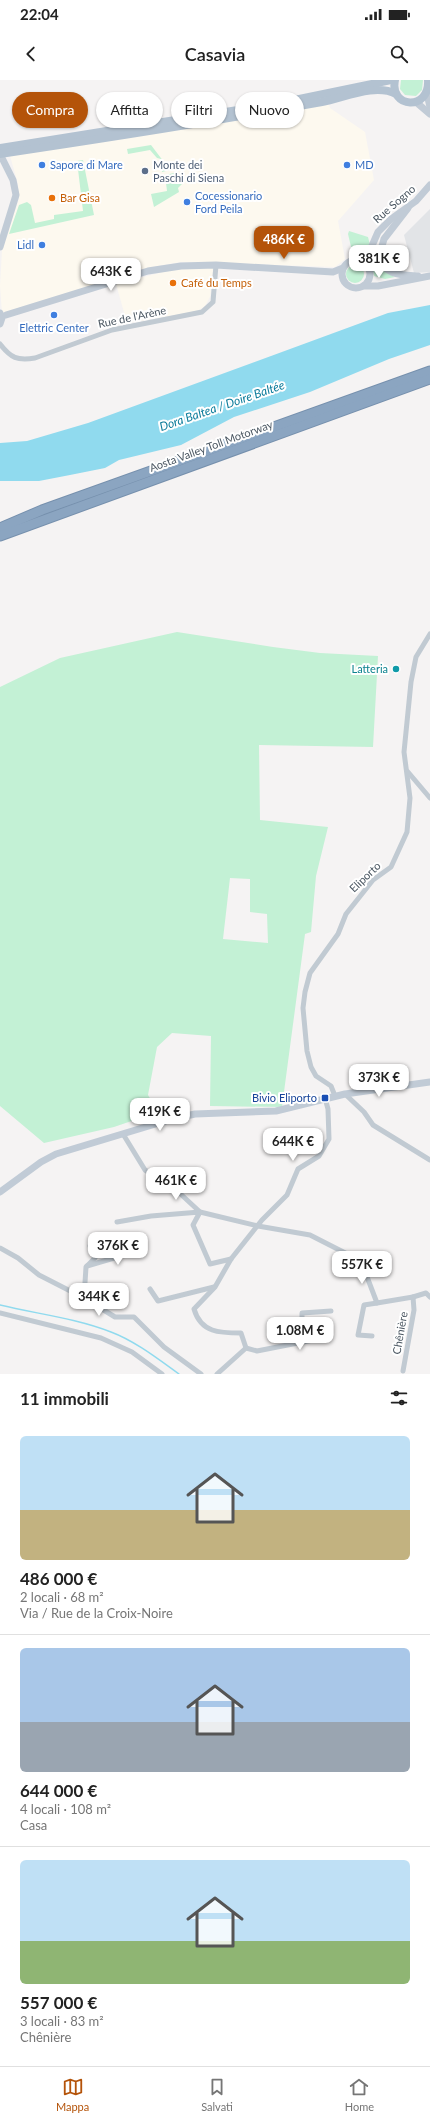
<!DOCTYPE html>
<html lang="it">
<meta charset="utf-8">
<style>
body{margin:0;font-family:Lato,sans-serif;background:#f2f2f2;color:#222;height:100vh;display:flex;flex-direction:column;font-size:15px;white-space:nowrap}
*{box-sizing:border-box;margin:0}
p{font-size:13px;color:#767676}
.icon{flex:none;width:22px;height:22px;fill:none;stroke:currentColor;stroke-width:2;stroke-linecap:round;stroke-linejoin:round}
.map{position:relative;height:1294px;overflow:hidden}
.details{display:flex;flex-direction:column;background:#fff;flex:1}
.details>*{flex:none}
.guide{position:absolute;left:12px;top:12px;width:406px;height:36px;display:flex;gap:8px}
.price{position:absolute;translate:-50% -34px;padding:0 9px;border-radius:8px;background:#fff;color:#222;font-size:13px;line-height:26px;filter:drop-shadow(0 1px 2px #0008)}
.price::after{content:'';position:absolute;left:50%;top:24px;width:12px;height:9px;margin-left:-6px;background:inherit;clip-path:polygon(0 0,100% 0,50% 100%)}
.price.current{background:#b45309;color:#fff}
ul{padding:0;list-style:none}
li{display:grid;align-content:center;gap:8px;height:212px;padding:0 20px}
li+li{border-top:1px solid #e0e0e0}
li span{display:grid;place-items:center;height:124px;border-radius:6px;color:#555}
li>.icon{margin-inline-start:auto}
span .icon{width:72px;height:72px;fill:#fffc;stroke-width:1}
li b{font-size:17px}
h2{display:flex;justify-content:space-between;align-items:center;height:48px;padding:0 20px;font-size:17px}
.chip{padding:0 14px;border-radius:18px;background:#fff;box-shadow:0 1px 3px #0004;font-size:14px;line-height:36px}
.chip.current{background:#b45309;color:#fff}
.status{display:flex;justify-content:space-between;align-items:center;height:28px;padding:0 20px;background:#fff;direction:ltr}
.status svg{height:11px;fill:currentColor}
header{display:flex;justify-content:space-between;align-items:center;height:52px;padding:0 20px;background:#fff;font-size:18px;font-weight:600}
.dock{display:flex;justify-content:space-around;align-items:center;height:56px;border-top:1px solid #e0e0e0;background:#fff;font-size:11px;color:#767676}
.dock a{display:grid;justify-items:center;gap:2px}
.dock .current{color:#b45309}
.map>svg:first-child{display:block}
.commercial{fill:#fdf9ef}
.airport{fill:#e2e4e7}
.green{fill:#c3f1d5;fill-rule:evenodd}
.water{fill:#90daee}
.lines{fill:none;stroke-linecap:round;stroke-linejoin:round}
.stream{stroke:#90daee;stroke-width:1.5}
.highway-casing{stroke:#7690ad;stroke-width:11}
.street{stroke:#c1cad2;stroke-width:5}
.secondary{stroke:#c1cbd6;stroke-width:7}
.primary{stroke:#b3c2d1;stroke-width:8}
.highway{stroke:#8ba5c1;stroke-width:9}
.shop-dot{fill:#3f7fe0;stroke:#fff;stroke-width:1.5}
.service-dot{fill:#5c6f8a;stroke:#fff;stroke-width:1.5}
.food-dot{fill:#e8710a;stroke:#fff;stroke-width:1.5}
.culture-dot{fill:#0f9aa8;stroke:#fff;stroke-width:1.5}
.transit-dot{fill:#1a4fb4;stroke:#fff;stroke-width:1.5}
.labels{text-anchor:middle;stroke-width:4;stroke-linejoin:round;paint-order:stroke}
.shop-label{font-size:11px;fill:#366cbe;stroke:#fff;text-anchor:start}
.service-label{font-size:11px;fill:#4e5e75;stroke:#fff;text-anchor:start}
.food-label{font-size:11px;fill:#c56008;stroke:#fff;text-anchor:start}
.street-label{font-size:11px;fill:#4a5661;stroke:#fff}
.culture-label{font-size:11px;fill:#0d838f;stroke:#fff;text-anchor:end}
.transit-label{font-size:11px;fill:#164399;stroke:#fff;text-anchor:end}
.water-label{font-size:12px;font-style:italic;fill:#0c7c9b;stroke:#fff}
</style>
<div class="status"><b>22:04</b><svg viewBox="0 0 49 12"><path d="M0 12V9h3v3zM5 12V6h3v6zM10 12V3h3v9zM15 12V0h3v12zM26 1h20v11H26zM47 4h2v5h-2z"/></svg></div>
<header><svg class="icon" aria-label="back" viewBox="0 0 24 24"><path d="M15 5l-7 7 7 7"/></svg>Casavia<svg class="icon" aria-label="search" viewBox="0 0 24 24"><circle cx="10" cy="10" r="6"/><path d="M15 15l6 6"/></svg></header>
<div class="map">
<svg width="430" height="1294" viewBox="0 0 430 1294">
<rect width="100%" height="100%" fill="#f5f3f3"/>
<g class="commercial">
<polygon points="329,24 330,28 365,52 374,100 338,141 345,179 335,187 181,182 152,187 2,233 0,206 2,170 19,119 18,104 10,76"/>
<polygon points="183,187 213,188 210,217 205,226 199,230 188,233 127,243 116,204"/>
</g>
<polygon class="airport" points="430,129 430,192 414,193 404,155"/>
<g class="green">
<polygon points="401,0 423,0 422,10 416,16 405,15 400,9"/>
<polygon points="151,65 170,90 162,92 161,79 157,78 150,70 128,74 127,69"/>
<polygon points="83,80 94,135 9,154 19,125 27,122 31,125 35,143 54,139 54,135 83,131 77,81"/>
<polygon points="174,93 182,104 178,108 179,112 154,127 151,114 167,111 165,95"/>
<polygon points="349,151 368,157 370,165 366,175 358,178 353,175 348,154"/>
<path d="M376,174C376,188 383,191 395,197L385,199L374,196L372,186Z"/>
<circle cx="355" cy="194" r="9"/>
<path d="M177,552L273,567L320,573L378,576L373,667L259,665L260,740L328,747L316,796L311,852L305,854L282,1027L210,1026L211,956L172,953L157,967L148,1015L158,1032L114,1047L44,1063L0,1026V607L60,578ZM230,798L250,799V832L267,834L268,863L223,859Z"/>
</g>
<polygon class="water" points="430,225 430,265 389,279 310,312 234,337 181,365 119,380 105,388 70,395 39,401 0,401 0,363 27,361 88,343 388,233"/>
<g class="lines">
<path class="stream" d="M0,1225C37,1234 75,1238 111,1252C135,1261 158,1279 179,1294"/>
<g class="highway-casing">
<g id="highway">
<polyline points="0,448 42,430 430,291"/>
<polyline points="0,456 430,299"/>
</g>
</g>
<g class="street">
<path d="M0,264C11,278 17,281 35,278L112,250L202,232L213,222L216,185"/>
<polyline points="408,692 430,718"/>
<polyline points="345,1014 364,1032 373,1045 430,1080"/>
<polyline points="335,1016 331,1006 316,996 311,987 307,971 303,928 305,912 310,893 338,854 346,834 373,800 391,787 407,752 410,718 404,672 411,602 416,577 430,554"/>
<polyline points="123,1054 145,1090 173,1107 200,1132 258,1146 310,1155 361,1181 377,1223 413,1217 414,1230 403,1291"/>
<polyline points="117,1142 151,1136 200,1132 193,1145 210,1184 231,1179"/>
<polyline points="0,1168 18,1178 39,1195 84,1218 115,1237 134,1237 164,1267 201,1294"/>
<polyline points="87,1186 114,1178 116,1173 112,1162"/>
<polyline points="150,1209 158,1221 214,1207"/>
<polyline points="413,1217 426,1213 430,1217"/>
<polyline points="84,1218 86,1187 95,1178 90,1166"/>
<polyline points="0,1233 101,1258 132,1272 162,1294"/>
<polyline points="372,1256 358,1255 364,1225 377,1223"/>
<polyline points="246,1268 257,1271 313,1260 316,1251 314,1246 302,1241 302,1233 331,1231"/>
<path d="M217,1294L246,1268L241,1253C220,1253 201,1253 194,1229L215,1207L231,1179L262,1140L287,1115L298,1089L319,1076L329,1059L328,1029L325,1018"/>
</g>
<g class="secondary">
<polyline points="427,14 430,27"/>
<polyline points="416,22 430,34"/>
<path d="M408,128L384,159L379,177C385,196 401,195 418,196"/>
<polyline points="0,167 16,115 13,100 0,74"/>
<circle cx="356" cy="194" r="14"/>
<polyline points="361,181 368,175 378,152 391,139 416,121 430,105"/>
<polyline points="364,206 378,206 430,196"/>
<polyline points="0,233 2,238 0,244"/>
<polyline points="6,235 148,191 181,186 216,185 333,192 343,188"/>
<polyline points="0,1112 41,1082 56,1074 172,1039 195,1034 276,1031 345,1014 430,1002"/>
</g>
<g class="primary">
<path d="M395,0C389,29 430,31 428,0"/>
<polyline points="0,68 275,24 391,0"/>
<path d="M0,74C108,58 215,41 322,22C344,18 375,3 396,14"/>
</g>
<use href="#highway" class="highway"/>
</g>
<g class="shop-dot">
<circle cx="42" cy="85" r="4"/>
<circle cx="347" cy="85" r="4"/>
<circle cx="187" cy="122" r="4"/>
<circle cx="42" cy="165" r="4"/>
<circle cx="54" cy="235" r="4"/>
</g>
<circle class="service-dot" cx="145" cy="91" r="4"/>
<g class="food-dot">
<circle cx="52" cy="118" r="4"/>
<circle cx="173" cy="203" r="4"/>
</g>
<circle class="culture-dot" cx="396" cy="589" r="4"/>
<rect class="transit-dot" x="321" y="1014" width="8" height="8" rx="2"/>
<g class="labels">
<g class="shop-label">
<text x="50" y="89">Sapore di Mare</text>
<text x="355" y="89">MD</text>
<text x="195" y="120">Cocessionario<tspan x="195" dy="13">Ford Peila</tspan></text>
<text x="34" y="169" text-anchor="end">Lidl</text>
<text x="54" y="252" text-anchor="middle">Elettric Center</text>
</g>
<g class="service-label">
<text x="153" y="89">Monte dei<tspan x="153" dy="13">Paschi di Siena</tspan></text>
</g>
<g class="food-label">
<text x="60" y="122">Bar Gisa</text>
<text x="181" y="207">Café du Temps</text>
</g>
<g class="street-label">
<text transform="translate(394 124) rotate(-41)" y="4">Rue Sogno</text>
<text transform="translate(132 237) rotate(-12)" y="4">Rue de l'Arène</text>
<text transform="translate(211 366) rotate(-20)" y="4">Aosta Valley Toll Motorway</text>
<text transform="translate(365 797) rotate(-44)" y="4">Eliporto</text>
<text transform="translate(400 1253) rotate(-80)" y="4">Chênière</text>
</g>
<g class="culture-label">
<text x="388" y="593">Latteria</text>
</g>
<g class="transit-label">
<text x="317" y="1022">Bivio Eliporto</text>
</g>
<g class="water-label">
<text transform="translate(222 326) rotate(-19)" y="4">Dora Baltea / Doire Baltée</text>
</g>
</g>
</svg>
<b class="price current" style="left:284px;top:180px">486K €</b>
<b class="price" style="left:379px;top:199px">381K €</b>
<b class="price" style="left:111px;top:212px">643K €</b>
<b class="price" style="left:379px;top:1018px">373K €</b>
<b class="price" style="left:160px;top:1052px">419K €</b>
<b class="price" style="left:293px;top:1082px">644K €</b>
<b class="price" style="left:176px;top:1121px">461K €</b>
<b class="price" style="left:118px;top:1186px">376K €</b>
<b class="price" style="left:362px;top:1205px">557K €</b>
<b class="price" style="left:99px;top:1237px">344K €</b>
<b class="price" style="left:300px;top:1271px">1.08M €</b>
<div class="guide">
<a class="chip current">Compra</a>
<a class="chip">Affitta</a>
<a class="chip">Filtri</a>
<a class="chip">Nuovo</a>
</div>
</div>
<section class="details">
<h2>11 immobili<svg class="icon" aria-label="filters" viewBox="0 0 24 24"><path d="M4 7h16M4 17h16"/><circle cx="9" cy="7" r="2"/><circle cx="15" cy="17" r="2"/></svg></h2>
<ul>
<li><span style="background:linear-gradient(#bfe0f5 60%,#c2b280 0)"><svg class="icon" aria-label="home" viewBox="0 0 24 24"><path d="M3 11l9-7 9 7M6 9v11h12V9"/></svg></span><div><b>486 000 €</b><p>2 locali · 68 m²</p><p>Via / Rue de la Croix-Noire</p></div></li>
<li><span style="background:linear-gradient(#a9c7e8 60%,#9aa5b1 0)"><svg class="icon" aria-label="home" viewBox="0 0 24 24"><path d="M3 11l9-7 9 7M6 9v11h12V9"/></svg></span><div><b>644 000 €</b><p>4 locali · 108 m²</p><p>Casa</p></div></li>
<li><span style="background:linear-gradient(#bfe0f5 65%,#8fb573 0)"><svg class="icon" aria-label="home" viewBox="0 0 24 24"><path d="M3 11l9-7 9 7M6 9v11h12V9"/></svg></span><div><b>557 000 €</b><p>3 locali · 83 m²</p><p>Chênière</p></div></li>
</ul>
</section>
<nav class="dock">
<a class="current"><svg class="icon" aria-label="map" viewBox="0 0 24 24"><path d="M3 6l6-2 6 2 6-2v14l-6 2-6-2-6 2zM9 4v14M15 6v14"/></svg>Mappa</a>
<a><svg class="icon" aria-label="saved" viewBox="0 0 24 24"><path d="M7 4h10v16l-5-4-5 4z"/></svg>Salvati</a>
<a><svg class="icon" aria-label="home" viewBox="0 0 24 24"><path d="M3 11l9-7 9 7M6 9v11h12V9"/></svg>Home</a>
</nav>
